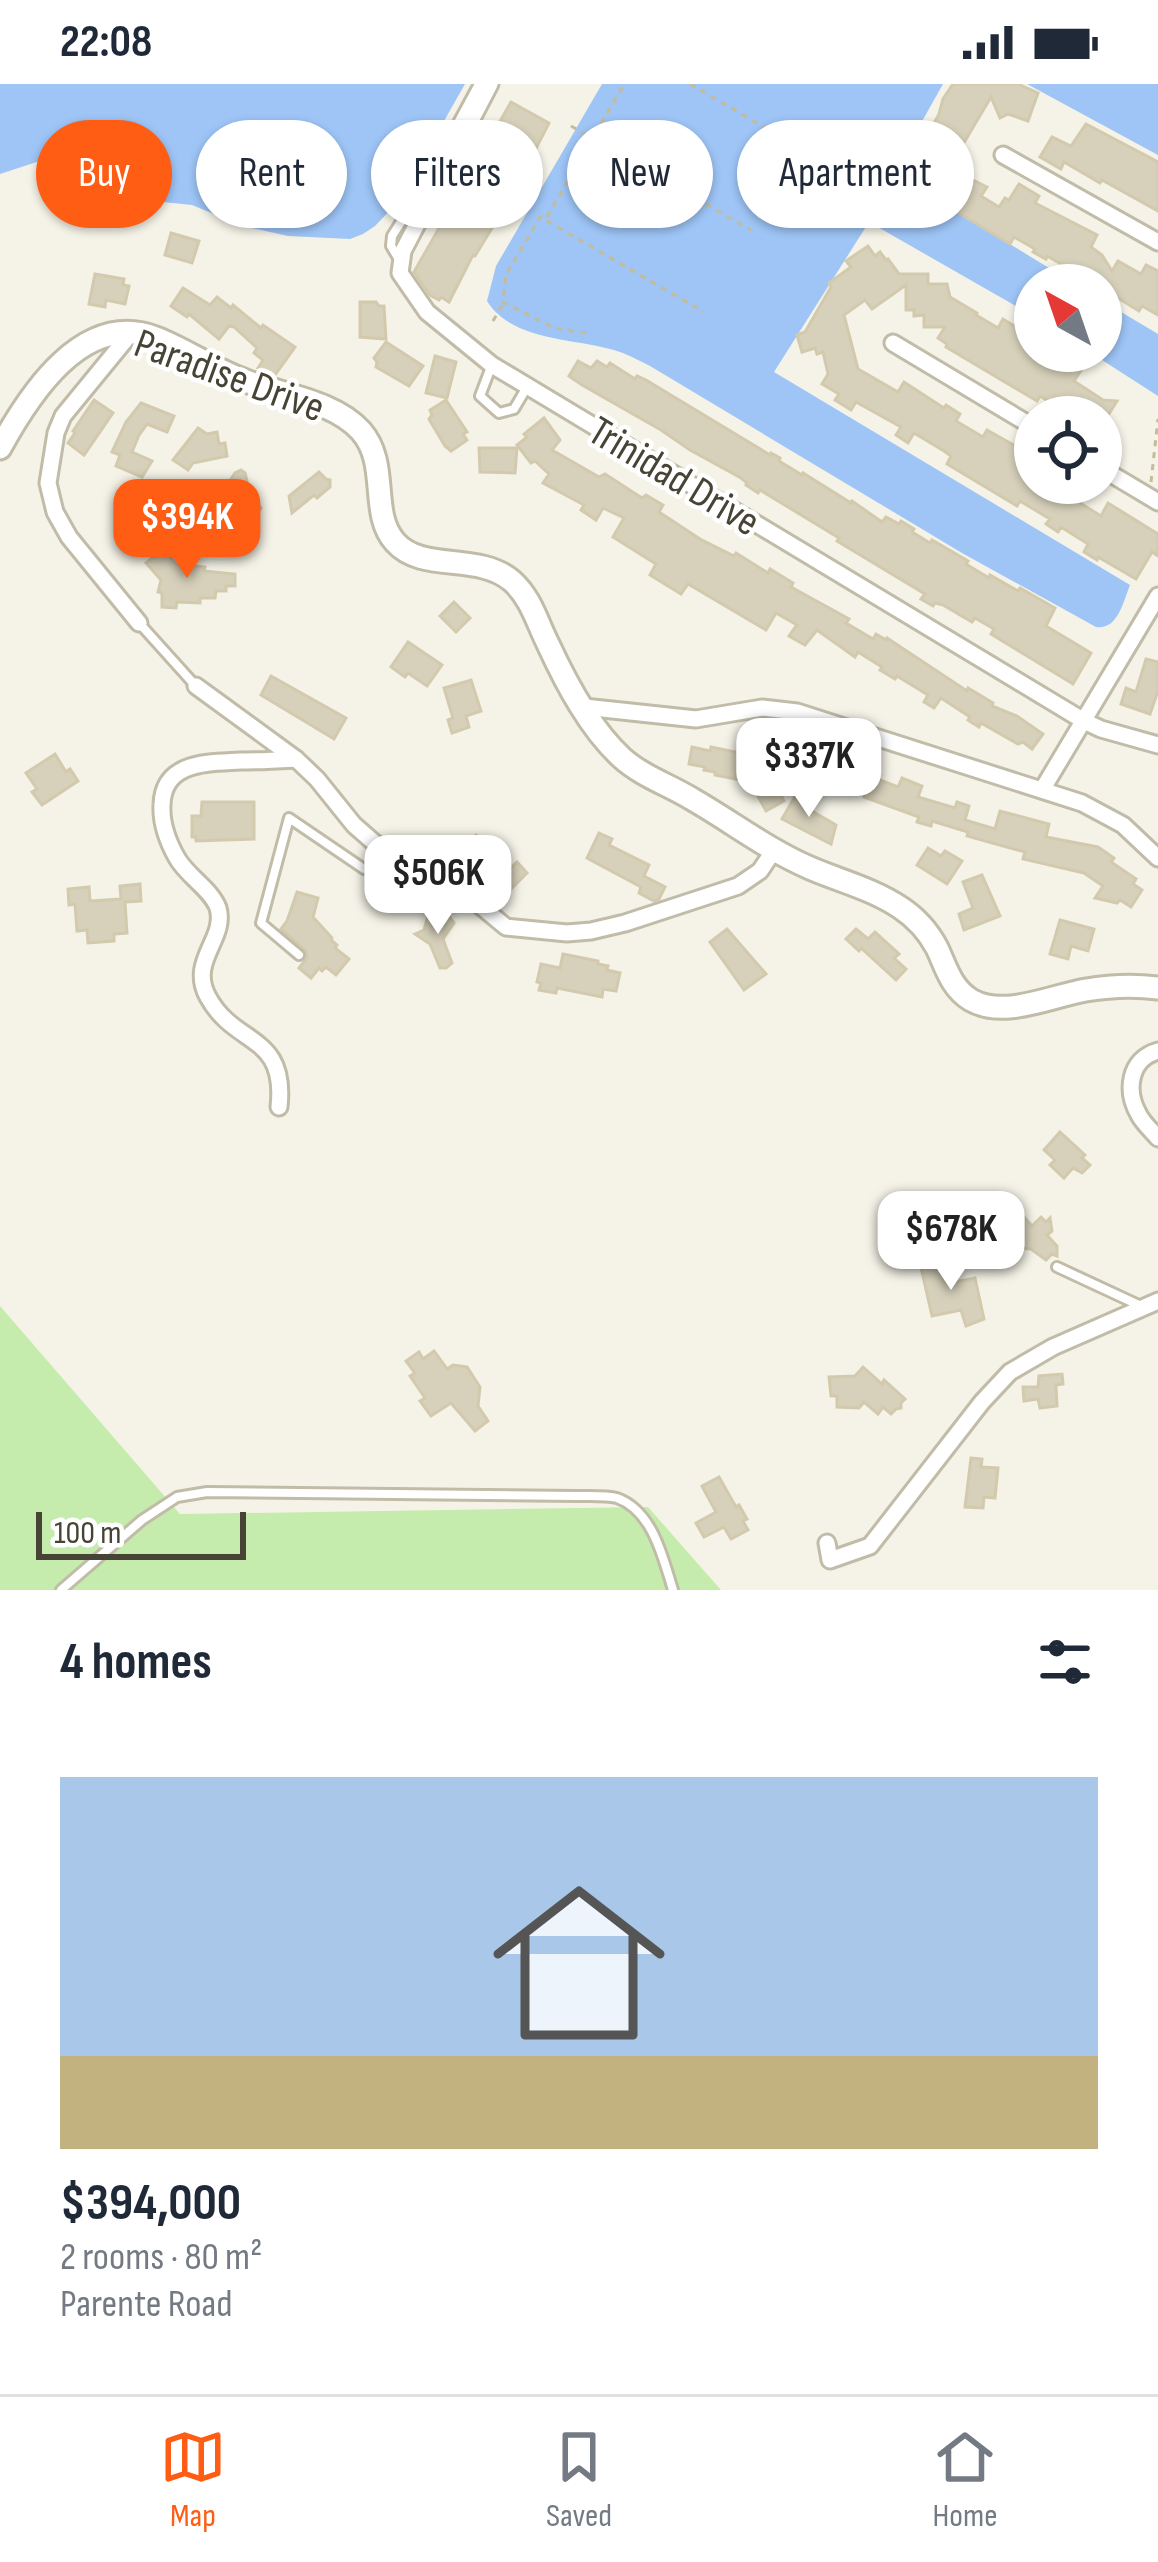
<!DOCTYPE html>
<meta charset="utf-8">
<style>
body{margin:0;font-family:"Sofia Sans Condensed",sans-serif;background:#f2f2f3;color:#1f2937;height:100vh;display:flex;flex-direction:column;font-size:45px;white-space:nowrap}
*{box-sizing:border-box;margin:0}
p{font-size:39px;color:#747a83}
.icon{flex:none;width:66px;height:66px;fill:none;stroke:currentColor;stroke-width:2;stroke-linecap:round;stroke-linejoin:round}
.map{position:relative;height:1506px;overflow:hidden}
.side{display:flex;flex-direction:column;background:#fff;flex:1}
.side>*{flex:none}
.hud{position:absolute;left:36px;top:36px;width:1086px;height:108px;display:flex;gap:24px}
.needle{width:78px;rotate:320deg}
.tools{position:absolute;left:1014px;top:180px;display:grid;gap:24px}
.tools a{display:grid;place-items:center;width:108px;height:108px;border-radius:50%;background:#fff;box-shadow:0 3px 9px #0004;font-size:60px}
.scale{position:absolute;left:36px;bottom:30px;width:210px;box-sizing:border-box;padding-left:12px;border:6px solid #484435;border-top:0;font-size:33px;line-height:42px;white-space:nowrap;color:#484435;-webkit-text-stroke:9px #fff;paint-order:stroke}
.price{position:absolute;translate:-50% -102px;padding:0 27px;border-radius:24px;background:#fff;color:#222;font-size:39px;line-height:78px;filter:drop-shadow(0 3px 6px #0008)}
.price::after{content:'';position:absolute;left:50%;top:72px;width:36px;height:27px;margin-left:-18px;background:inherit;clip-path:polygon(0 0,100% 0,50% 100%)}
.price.on{background:#ff5c14;color:#fff}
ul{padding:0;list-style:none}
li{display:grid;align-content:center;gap:24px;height:636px;padding:0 60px}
li span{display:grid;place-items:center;height:372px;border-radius:0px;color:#555}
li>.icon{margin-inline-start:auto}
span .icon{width:216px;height:216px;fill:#fffc;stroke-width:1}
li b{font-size:51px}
h2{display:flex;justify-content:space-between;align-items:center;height:144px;padding:0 60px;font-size:51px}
.tag{padding:0 42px;border-radius:54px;background:#fff;box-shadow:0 3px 9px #0004;font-size:42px;line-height:108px}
.tag.on{background:#ff5c14;color:#fff}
.status{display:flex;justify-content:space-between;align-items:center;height:84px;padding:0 60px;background:#fff;direction:ltr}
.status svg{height:33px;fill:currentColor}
.tabs{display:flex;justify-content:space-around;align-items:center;height:168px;border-top:3px solid #e0e1e3;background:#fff;font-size:33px;color:#747a83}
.tabs a{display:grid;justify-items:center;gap:6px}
.tabs .on{color:#ff5c14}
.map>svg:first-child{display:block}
.green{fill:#c5ecac}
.water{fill:#9ec5f6}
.building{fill:#d7d1bb;stroke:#d3caae;stroke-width:3}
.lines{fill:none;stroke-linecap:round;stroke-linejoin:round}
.service-casing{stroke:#c1bca8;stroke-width:14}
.minor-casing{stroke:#c1bca8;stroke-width:21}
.tertiary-casing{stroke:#c1bca8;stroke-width:27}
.path{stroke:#c4bb98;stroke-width:3;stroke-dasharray:6 6;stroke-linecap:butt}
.service{stroke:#fff;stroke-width:8}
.minor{stroke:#fff;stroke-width:15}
.tertiary{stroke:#fff;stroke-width:21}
.labels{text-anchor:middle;stroke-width:9;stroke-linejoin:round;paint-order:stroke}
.street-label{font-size:42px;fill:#484435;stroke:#fff}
</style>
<div class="status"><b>22:08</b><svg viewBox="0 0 49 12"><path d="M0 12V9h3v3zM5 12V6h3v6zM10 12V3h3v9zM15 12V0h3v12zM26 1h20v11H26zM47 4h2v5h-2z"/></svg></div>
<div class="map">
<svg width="1158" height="1506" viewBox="0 0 1158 1506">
<rect width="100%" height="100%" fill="#f5f3e7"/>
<polygon class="green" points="0,1222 180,1430 648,1423 721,1506 0,1506"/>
<g class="water">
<polygon points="0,0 465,0 398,118 375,142 363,150 350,155 288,152 243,142 192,121 134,115 52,73 0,90"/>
<path d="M602,0H943L893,89L1077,201H1035V233L869,138L774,288L1130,501C1123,518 1118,546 1096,543L962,469L650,282C638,276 627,270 614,266C573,254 512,257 487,217L496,182Z"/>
<polygon points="1027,0 1158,0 1158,71"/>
<polygon points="1101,216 1158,250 1158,312 1088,267 1101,267"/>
</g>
<g class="building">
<polygon points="953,0 1018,0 1038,9 1028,37 1008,30 1000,34 991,13 949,84 987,103 981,112 999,123 1005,114 1009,116 1019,100 1039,112 1035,119 1097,151 1091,163 1102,171 1112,187 1118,177 1141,190 1146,181 1158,187 1158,231 1142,222 1139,227 1082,192 1080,197 1067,190 1070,185 1047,172 1046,175 1033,168 1035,165 1014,153 1010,160 919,105 932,83 910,72 924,45 929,48 939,30 943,15"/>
<polygon points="511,18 549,39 512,111 475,172 473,171 449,218 441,213 439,216 430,211 414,188"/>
<polygon points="1086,40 1158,78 1158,127 1102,96 1100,99 1064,78 1061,85 1040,73 1052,53 1071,62"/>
<polygon points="171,149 199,157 192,179 165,171"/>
<polygon points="868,162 875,172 880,168 886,176 888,175 899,190 928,190 928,200 947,200 950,213 977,229 976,231 998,244 1003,235 1035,255 1035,267 1064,285 1069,277 1082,285 1074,297 1103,316 1117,317 1107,333 1057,333 1062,326 1040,312 1037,317 946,263 947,260 938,254 945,243 924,243 924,231 914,232 914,226 906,226 906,201 872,225 865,216 844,231 858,285 898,308 904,298 944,324 946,321 960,330 956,337 983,353 987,346 1035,373 1035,399 1067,399 1082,408 1077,417 1101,432 1108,419 1158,450 1158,472 1152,468 1136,495 1098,473 1097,476 1084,468 1088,460 1061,443 1058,448 1046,440 1050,435 1020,417 1017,422 947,380 951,372 944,367 914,349 908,359 896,351 901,343 856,318 851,326 835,316 839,310 822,300 828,290 823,268 817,270 815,264 802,268 797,251 805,248 831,203 829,199 851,183 846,177"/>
<polygon points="95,190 124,195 123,201 129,202 125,220 106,216 105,223 89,220"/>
<polygon points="183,204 210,221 217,213 231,224 233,221 261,244 263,241 295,263 275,291 258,284 263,276 254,269 257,264 234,243 229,242 219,255 189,230 187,233 171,222"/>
<polygon points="360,218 376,218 379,222 384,222 386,255 360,253"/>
<polygon points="386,258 423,282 409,302 376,283 377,278 374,274"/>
<polygon points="435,272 456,278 447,314 426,309"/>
<polygon points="578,277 591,284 597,277 607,283 610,279 635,295 637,292 646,296 770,371 771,369 780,374 779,377 802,391 803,389 851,419 852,417 882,438 886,433 899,440 901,437 914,445 912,448 930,459 932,456 968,477 966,480 989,494 990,491 1018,507 1020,504 1055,524 1046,542 1091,569 1073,600 991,550 994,545 975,534 972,538 943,521 935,519 933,522 921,515 925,510 837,457 839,454 760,406 758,409 746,401 747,399 741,394 690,366 661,346 582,301 569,292"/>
<polygon points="94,316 113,329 84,371 68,359 75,349 73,347"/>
<polygon points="446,316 467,348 463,350 467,356 451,367 445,362 429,335 432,331 430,326"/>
<polygon points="141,319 174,332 167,348 147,340 139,351 132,368 152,377 142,393 116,382 120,371 112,368 126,338"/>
<polygon points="544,334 560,356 552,366 599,393 605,390 642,414 646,411 663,421 659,428 700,455 734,472 736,469 768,489 770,485 793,499 791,503 849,535 846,539 873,555 876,550 886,556 887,554 967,607 968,604 993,619 992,622 1017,632 1043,650 1032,665 1023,658 1018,660 981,639 979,643 968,636 970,633 941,614 934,624 924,618 928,611 897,592 895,595 880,586 882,583 858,568 855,573 817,546 805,561 789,552 797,541 776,529 766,546 688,500 681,510 650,491 656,480 613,453 624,434 603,424 596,436 581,426 584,421 543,399 549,390 535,377 531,379 517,361 527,353 524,350"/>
<polygon points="198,344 207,350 217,348 219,360 225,359 227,372 193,379 188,386 173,376"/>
<polygon points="479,364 517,364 515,389 480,388"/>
<polygon points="241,386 245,389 247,397 243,403 246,417 254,417 261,424 250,440 229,427 225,434 212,424 235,389"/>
<polygon points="319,388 326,395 330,396 330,403 317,414 314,411 292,429 289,412"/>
<polygon points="163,465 176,480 205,483 204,487 235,490 235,502 226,502 226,507 216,507 215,514 200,514 200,519 177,518 176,524 162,523 162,509 158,508 161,496 146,479"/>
<polygon points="454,518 470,534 456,548 440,532"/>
<polygon points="408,558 442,581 427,602 408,589 405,593 391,583"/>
<polygon points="1146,575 1158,578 1158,607 1150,630 1121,620 1126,604 1136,608"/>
<polygon points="271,592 346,634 334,655 261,611"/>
<polygon points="471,596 481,627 466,632 469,643 452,649 448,636 453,634 444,604"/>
<polygon points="692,663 710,667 711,663 740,669 736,691 752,682 772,694 784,717 766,727 752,701 749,702 746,697 715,691 715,688 704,686 705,683 689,680"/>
<polygon points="55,670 66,688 70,685 78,697 42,721 32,708 37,705 26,689"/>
<polygon points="810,671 850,681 845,702 805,693"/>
<polygon points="872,693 898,703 902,694 922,702 918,713 955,724 957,718 969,722 965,736 995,745 1000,727 1049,740 1046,753 1098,763 1114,774 1111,778 1136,795 1133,800 1142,806 1131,823 1120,816 1117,819 1095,814 1103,802 1084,789 1023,775 1025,768 967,752 968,748 932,737 931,742 917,738 919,733 864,713"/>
<polygon points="797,709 809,716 805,723 836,741 831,760 782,735"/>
<polygon points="202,718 254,718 254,755 196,757 196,753 192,753 192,732 201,732"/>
<polygon points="599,749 612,755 609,761 649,781 644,792 665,803 659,815 654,817 639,809 641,803 587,774"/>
<polygon points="476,751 510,785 517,778 527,789 508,808 504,805 500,809 458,769"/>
<polygon points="928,764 941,772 945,767 962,777 947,800 917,781"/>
<polygon points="982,791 1000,832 964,846 959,830 973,824 963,798"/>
<polygon points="140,800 141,817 125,818 127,849 114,850 114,857 88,859 87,846 77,847 75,820 69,821 68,805 89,803 90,817 121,815 120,802"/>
<polygon points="297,808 318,814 313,833 332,854 331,856 337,861 335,864 349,875 336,891 326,883 322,887 319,884 311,894 299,884 307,874 306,867 281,845 287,837"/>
<polygon points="436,829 442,834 448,831 454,839 443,855 452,879 446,884 440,884 430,860 415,850 424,846 428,831"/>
<polygon points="1060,836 1094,845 1088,867 1071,862 1068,875 1050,870"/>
<polygon points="727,845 766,890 744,906 710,858"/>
<polygon points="856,845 868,855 875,848 899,870 894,874 906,885 896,896 861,864 859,867 846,855"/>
<polygon points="563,870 598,877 598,880 608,882 607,886 620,889 616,907 603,905 602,913 557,904 556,909 539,906 541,899 537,898 541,880 560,884"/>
<polygon points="1060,1048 1085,1071 1082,1074 1090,1081 1082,1089 1073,1084 1064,1094 1050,1081 1055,1076 1044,1066"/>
<polygon points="1024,1133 1032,1142 1041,1133 1046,1138 1050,1134 1052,1147 1047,1151 1057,1162 1057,1172 1052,1170 1046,1176 1031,1165 1017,1164 1004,1177 995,1167 1014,1148 1004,1138"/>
<polygon points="943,1175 949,1199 975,1194 984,1235 966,1242 961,1226 932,1232 920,1179"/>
<polygon points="434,1267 447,1285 453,1281 467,1283 480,1303 478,1322 488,1337 475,1347 451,1319 431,1332 420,1317 425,1314 410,1292 415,1289 406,1277 419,1268 423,1275"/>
<polygon points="863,1283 882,1300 884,1296 905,1315 901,1319 901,1324 896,1325 891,1330 883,1323 878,1330 864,1318 859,1324 837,1323 837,1312 831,1312 829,1293 855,1292"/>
<polygon points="1062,1290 1063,1300 1056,1301 1057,1322 1040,1324 1038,1315 1024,1317 1023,1303 1038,1303 1039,1292"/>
<polygon points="971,1374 982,1375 981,1383 998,1384 995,1414 984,1413 983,1424 965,1423"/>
<polygon points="719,1393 736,1423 739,1421 747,1435 743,1437 748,1446 731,1455 724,1443 704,1453 696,1439 716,1428 702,1402"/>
</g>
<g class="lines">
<g class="service-casing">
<g id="service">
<polyline points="400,177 391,162 392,152 425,100 479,0"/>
<polyline points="491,283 480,312 499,329 514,325 527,303"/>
<polyline points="140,540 194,600"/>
<polyline points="299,871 261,839 289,734 364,785 388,783 401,777"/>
<polyline points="1057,1183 1143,1223"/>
<path d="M61,1506L142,1436L177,1413L207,1408L576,1412C588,1412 606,1411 617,1414C653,1427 663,1474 673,1506"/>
</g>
</g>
<g class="minor-casing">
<g id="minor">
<polyline points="490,0 403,167 400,189 427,228 492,281 1084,637 1101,645 1158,661"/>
<polyline points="1003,71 1158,158"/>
<polyline points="131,249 63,332 56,349 48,399 55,428 69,453 139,539"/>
<polyline points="893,259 1035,344"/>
<polyline points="1101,384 1158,418"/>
<polyline points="196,602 296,675 317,695 354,741 386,769 465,809 506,843 567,849 591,847 625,839 738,802 760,787 774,766"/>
<polyline points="584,623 696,635 762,624 797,628 1082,719 1123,741 1158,774"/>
<polyline points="1042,706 1158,512"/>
<path d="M1158,967C1129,975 1125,1007 1139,1031C1143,1039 1152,1047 1158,1054"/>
<path d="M279,1023C287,949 235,963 208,913C188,877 227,855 218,824C211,805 187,792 177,774C168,758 161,739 162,721C163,677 208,679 240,677C259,677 277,676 296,675"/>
<polyline points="827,1459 830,1476 870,1462 982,1318 1010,1288 1053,1263 1158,1217"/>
</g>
</g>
<g class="tertiary-casing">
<path id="tertiary" d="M0,364C29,311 83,226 156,254C187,266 214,286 246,297C282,311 334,317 361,347C390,380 369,429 395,458C422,489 478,468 512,497C531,514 537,538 548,560C566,599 590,645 622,674C642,692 669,701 692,715C732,738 768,766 810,784C840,797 873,805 901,824C916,834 928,847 937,864C946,883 951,904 971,916C1004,935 1051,912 1086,906C1110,902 1134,901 1158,904"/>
</g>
<g class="path">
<polyline points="690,0 800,64"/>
<polyline points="571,42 751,146"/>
<polyline points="547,133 624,0"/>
<polyline points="493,237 504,218"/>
<polyline points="586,249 554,244 503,218 506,191 540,133 704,228"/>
<polyline points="1151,398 1158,335"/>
</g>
<use href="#service" class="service"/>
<use href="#minor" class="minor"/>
<use href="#tertiary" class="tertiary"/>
</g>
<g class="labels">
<g class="street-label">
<text transform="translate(230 290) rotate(20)" y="15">Paradise Drive</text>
<text transform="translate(675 391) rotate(31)" y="15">Trinidad Drive</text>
</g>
</g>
</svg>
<div class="tools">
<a><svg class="needle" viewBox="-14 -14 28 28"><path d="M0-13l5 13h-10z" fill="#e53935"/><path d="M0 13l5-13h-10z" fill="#747a83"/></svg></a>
<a><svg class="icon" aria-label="locate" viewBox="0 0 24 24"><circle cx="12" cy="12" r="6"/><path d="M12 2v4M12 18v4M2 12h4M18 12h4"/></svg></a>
</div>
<div class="scale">100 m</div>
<b class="price on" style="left:187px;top:497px">$394K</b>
<b class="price" style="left:809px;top:736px">$337K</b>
<b class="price" style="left:438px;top:853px">$506K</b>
<b class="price" style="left:951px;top:1209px">$678K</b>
<div class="hud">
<a class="tag on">Buy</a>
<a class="tag">Rent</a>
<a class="tag">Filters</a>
<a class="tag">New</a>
<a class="tag">Apartment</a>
</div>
</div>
<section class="side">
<h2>4 homes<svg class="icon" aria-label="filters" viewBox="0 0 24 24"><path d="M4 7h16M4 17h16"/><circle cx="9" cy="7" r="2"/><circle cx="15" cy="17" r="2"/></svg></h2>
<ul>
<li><span style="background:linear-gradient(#a9c7e8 75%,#c2b280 0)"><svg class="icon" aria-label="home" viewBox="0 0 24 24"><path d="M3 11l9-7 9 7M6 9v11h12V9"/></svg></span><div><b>$394,000</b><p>2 rooms · 80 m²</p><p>Parente Road</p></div></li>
</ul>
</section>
<nav class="tabs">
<a class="on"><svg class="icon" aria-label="map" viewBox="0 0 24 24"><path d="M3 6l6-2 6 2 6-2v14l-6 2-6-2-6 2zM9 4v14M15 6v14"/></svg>Map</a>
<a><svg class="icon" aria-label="saved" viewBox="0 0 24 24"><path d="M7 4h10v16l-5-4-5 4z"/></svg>Saved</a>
<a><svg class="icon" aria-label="home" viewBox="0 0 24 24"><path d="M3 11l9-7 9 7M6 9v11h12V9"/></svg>Home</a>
</nav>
